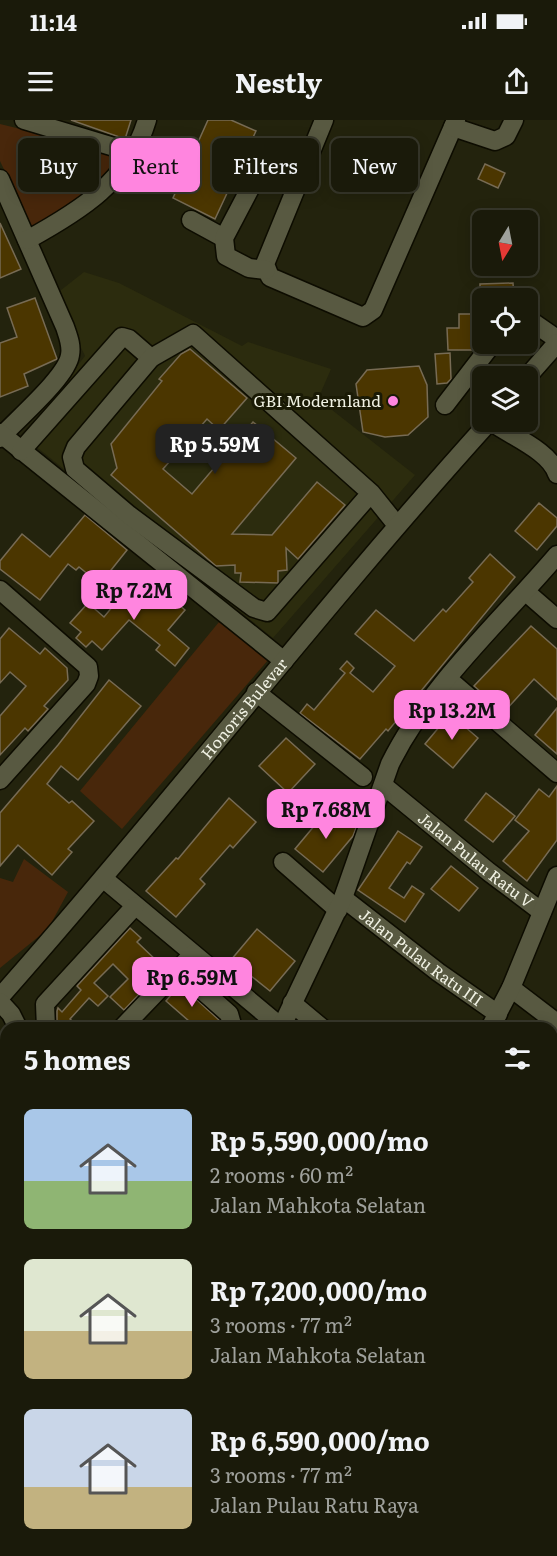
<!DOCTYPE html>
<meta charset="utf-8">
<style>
body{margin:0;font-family:Literata,serif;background:#232313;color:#f1f3f6;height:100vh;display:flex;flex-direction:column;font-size:22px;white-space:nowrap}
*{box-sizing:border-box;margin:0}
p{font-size:20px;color:#9fa19c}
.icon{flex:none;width:33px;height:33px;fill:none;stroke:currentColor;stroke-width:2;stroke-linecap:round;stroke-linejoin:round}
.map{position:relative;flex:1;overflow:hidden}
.panel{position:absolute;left:0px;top:902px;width:558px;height:536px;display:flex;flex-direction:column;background:#1a1a0a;border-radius:18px 18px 0 0;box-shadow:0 3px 15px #0003,0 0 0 2px #38382b}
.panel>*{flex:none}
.banner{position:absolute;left:18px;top:18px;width:522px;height:54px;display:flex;gap:12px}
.needle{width:39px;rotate:190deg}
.fabs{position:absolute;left:472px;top:90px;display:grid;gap:12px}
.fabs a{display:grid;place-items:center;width:66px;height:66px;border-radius:9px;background:#1a1a0a;box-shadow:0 3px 15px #0003,0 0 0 2px #38382b;font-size:30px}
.price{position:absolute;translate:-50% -51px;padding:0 14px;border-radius:12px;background:#ff85df;color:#111;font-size:20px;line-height:39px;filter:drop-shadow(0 2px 3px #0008)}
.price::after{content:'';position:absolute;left:50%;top:36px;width:18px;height:14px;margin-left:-9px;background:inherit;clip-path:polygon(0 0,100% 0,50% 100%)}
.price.on{background:#222;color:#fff}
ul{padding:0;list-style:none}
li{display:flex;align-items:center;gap:18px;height:150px;padding:0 24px}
li span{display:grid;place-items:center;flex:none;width:168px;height:120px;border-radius:9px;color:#555}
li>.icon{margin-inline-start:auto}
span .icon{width:72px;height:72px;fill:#fffc;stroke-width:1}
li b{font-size:26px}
h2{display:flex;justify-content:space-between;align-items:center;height:72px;padding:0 24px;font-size:26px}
.tag{padding:0 21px;border-radius:9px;background:#1a1a0a;box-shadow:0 3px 15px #0003,0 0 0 2px #38382b;font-size:21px;line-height:54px}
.tag.on{background:#ff85df;color:#111}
.status{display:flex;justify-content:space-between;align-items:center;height:42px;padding:0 30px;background:#1a1a0a;direction:ltr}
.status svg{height:16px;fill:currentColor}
header{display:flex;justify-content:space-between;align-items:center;height:78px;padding:0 24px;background:#1a1a0a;font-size:27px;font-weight:700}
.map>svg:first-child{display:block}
.built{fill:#2c2c0e}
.green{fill:#48270b}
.building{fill:#4b3600;stroke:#776b54;stroke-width:1.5}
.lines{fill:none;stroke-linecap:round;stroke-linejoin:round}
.minor-casing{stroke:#0d0c00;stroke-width:21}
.minor{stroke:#585941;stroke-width:18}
.poi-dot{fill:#ff85df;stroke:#1a1a05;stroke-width:2}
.labels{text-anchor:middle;stroke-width:6;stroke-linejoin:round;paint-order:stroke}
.poi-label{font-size:16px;fill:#f1f2e4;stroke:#1a1a05;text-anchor:end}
.street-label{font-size:16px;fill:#f1f2e4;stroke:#1a1a05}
</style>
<div class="status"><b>11:14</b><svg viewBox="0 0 49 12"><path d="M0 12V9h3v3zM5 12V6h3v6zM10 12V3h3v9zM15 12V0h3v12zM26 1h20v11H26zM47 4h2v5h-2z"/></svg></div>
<header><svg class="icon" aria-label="menu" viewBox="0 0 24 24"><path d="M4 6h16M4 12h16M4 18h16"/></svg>Nestly<svg class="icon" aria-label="share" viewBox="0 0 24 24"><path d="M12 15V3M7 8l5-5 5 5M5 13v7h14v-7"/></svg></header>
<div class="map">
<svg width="557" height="1436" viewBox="0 0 557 1436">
<rect width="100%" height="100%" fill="#23230d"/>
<polygon class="built" points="84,152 119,163 242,226 248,222 331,249 318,279 415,355 273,518 23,316 85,236 56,174"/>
<g class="green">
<polygon points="0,4 127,35 87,79 32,108 0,41"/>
<polygon points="219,502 269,539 122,709 80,671"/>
<polygon points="24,739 68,772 48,809 0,848 0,758 13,762"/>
</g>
<g class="building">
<polygon points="71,0 131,0 125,19"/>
<polygon points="208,0 231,0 256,11 215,99 173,78"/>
<polygon points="485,44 505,53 498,68 478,59"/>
<polygon points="0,103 21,149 0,158"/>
<polygon points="513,163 514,178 480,178 480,164"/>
<polygon points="35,178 57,239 24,254 28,266 0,277 0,223 17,217 7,188"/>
<polygon points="459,194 483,194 483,217 477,225 472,225 472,230 448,230 447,208 459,208"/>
<polygon points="190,229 247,278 219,310 207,299 163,349 192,374 253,302 296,338 232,414 272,415 317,362 345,385 298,439 286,428 287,450 278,451 278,463 240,462 241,453 235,453 235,445 216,446 111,355 117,348 111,324 162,261 159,259 181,234"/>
<polygon points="450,233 451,259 447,263 437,264 435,234"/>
<polygon points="419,246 427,265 428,297 408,315 385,317 363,312 356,264 367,250"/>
<polygon points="539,383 557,398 557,406 537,430 515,411"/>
<polygon points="85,395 127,430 100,464 79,447 76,450 68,444 40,480 0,449 0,441 22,414 50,437"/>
<polygon points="490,434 515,457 388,611 386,609 360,639 300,593 307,584 314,590 345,553 340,549 347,541 354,548 350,553 373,572 395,546 355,514 376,490 414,521 443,489 446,492 473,462 469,458"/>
<polygon points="136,458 166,483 170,477 185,490 168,510 189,528 175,546 156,530 160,525 129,500 102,530 92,521 86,527 76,518 81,512 70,503 88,483 104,497"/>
<polygon points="531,506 557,529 557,580 534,559 504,592 474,566"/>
<polygon points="9,508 40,534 45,528 67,548 68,560 44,586 48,589 28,611 25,608 0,635 0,596 26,566 10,552 0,563 0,519"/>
<polygon points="109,560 141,586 78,660 61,646 47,664 69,683 72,681 94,701 68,729 72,732 52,755 18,725 0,746 0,693 58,625"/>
<polygon points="557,588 557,634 535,615"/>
<polygon points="450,594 478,618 453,648 425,624"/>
<polygon points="286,618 315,644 288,673 259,646"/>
<polygon points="557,666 557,720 527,761 503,741 529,711 515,700 539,669 549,677"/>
<polygon points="486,673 515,696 493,722 465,700"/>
<polygon points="229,678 256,702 233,728 230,725 200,759 205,764 176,797 146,771 176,738 178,739"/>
<polygon points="330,687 356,708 353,716 323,752 295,729"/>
<polygon points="398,711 422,727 410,744 407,742 389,768 404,778 412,766 424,774 405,802 358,770"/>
<polygon points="451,746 478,768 459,791 431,769"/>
<polygon points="130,808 141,818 137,822 159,843 164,838 169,843 124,890 110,877 128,859 113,844 94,863 108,876 98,886 89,878 70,899 80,908 57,908 57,891 58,888 62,892 81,870 77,866"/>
<polygon points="257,809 295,841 270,871 231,840"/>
<polygon points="182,862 192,870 196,879 219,900 221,908 197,908 166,881"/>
</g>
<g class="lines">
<g class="minor-casing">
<g id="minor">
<polyline points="24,0 134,33"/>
<polyline points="324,0 265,144 270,157 363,197 373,190 456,0"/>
<polyline points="453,7 495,21 506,16 514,0"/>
<path d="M0,59L65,207C68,216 72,225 70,235C67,257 16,300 0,318"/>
<polyline points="191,100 224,118"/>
<path d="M27,120C80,91 129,61 147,0"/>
<polyline points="266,150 249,148 226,136 224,118 265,40 276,36 305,46"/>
<polyline points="528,199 557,219"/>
<polyline points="528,256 557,223"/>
<polyline points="445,285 492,224"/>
<path d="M492,302C511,316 550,331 557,354"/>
<polyline points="0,313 284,541"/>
<polyline points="21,331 122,217 129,219 151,238"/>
<polyline points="371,373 267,492 254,488 129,395 75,349 72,337 76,327 151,238 193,214 371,373 396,404"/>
<polyline points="0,470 88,547 89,556 86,564 0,660"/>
<polyline points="526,472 557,499"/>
<polyline points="448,559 557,653"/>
<polyline points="256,572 363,657"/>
<path id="s1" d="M384,666L489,752L542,792"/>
<polyline points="283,742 338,790"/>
<polyline points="104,759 281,907"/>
<path id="s2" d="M343,778L438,852L498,894"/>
<polyline points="511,868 557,903"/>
<polyline points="203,871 229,894 233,908"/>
<path id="s3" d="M0,877C167,689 320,489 489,302"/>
<polyline points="0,882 11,894 18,908"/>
<polyline points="292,883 322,908"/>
<polyline points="46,908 45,884 135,786"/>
<polyline points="122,908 193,834"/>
<path d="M281,908L343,778L390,644C429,565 500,502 557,435"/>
<polyline points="490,908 511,868 557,756"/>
<polyline points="0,983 6,976"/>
<polyline points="552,1069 557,1073"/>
<polyline points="0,1141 6,1146"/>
<polyline points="552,1156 557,1150"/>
<polyline points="0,1226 6,1218"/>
<polyline points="0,1248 6,1241"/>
<polyline points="0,1259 6,1264"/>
<polyline points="552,1429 557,1433"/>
<polyline points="14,1431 42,1436"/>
<polyline points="406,1431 412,1436"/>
<polyline points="495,1431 500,1436"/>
<polyline points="529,1431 534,1436"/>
<polyline points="67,1436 71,1431"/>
<polyline points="90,1436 94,1431"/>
</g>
</g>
<use href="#minor" class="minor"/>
</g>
<circle class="poi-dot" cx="393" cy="281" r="6"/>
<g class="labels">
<g class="poi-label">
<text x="381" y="287">GBI Modernland</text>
</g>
<g class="street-label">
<text dy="6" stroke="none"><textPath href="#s3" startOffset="378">Honoris Bulevar</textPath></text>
<text dy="6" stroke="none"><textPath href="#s1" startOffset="118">Jalan Pulau Ratu V</textPath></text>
<text dy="6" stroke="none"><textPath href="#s2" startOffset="98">Jalan Pulau Ratu III</textPath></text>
</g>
</g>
</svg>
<div class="fabs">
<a><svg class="needle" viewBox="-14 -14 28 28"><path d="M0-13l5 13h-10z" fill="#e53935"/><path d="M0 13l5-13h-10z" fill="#9fa19c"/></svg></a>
<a><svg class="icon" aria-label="locate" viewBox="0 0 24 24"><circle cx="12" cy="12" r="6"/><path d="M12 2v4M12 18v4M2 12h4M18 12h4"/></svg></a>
<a><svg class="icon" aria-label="layers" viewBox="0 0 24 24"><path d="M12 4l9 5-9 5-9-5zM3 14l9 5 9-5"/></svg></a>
</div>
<b class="price on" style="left:215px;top:355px">Rp 5.59M</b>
<b class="price" style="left:134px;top:501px">Rp 7.2M</b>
<b class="price" style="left:452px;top:621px">Rp 13.2M</b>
<b class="price" style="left:326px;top:720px">Rp 7.68M</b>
<b class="price" style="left:192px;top:888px">Rp 6.59M</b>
<div class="banner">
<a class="tag">Buy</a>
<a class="tag on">Rent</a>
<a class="tag">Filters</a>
<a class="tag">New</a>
</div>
<section class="panel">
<h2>5 homes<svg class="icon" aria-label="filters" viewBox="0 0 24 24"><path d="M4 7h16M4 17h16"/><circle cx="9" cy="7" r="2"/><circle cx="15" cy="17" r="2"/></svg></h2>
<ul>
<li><span style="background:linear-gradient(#a9c7e8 60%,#8fb573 0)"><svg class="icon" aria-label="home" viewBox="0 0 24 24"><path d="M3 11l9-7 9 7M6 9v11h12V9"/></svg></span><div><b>Rp 5,590,000/mo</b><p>2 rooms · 60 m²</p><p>Jalan Mahkota Selatan</p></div></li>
<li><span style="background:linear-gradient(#dfe7d0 60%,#c2b280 0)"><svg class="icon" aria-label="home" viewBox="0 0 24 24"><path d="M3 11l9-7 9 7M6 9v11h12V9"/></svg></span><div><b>Rp 7,200,000/mo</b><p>3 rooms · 77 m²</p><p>Jalan Mahkota Selatan</p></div></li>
<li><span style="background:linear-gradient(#c9d6e8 65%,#c2b280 0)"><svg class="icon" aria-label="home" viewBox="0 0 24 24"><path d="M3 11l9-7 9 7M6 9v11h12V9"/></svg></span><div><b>Rp 6,590,000/mo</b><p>3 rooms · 77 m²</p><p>Jalan Pulau Ratu Raya</p></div></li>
</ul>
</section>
</div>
